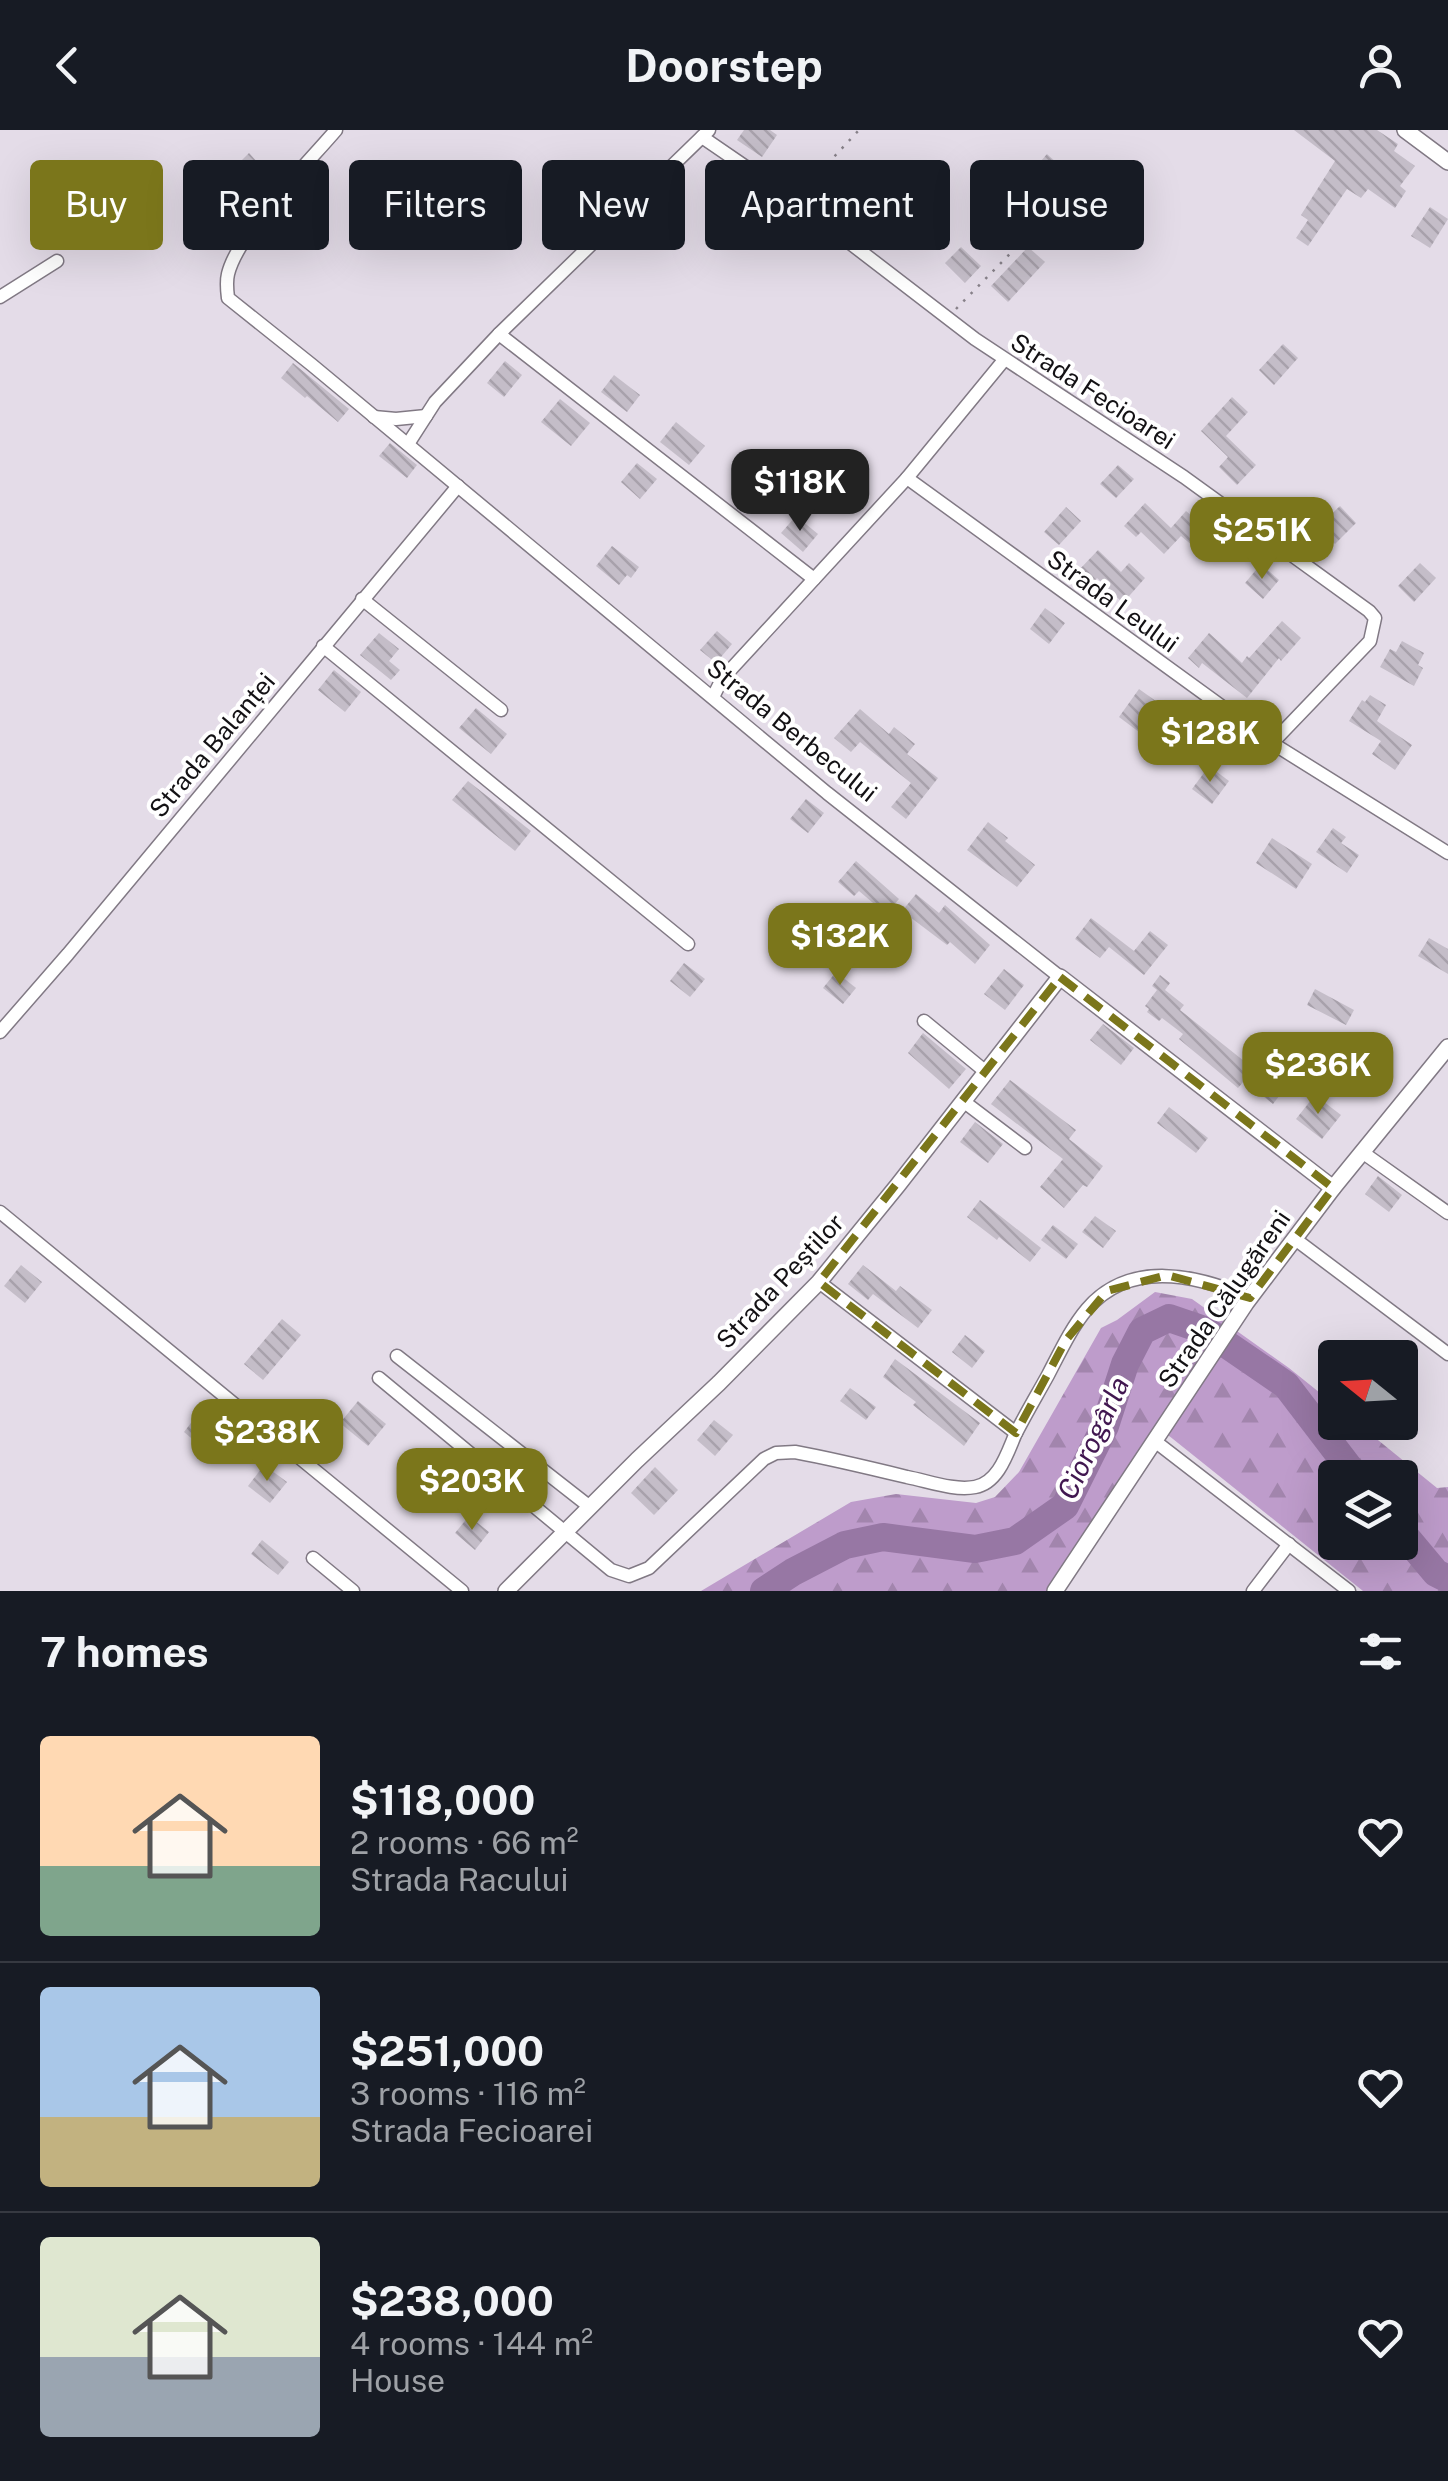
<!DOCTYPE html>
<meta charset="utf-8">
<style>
body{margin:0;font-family:"Public Sans",sans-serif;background:#20242c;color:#f1f3f6;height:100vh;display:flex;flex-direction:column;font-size:38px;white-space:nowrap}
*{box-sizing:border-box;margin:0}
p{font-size:32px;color:#9ea1a6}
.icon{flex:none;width:55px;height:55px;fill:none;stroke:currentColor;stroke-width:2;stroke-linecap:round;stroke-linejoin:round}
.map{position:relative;height:1461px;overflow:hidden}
.drawer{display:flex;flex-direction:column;background:#171b24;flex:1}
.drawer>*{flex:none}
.top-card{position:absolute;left:30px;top:30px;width:1390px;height:90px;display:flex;gap:20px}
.needle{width:65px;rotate:288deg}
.buttons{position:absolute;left:1318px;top:1210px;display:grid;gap:20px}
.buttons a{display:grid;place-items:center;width:100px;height:100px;border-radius:10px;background:#171b24;box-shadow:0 10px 40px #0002;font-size:50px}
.price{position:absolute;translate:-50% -85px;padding:0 22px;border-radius:20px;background:#7b761b;color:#fff;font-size:32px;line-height:65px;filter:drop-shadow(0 2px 5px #0008)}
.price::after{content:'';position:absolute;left:50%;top:60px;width:30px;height:22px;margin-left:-15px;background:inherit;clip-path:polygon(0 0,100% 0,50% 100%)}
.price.on{background:#222;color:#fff}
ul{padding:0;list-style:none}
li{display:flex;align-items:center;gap:30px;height:250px;padding:0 40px}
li+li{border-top:2px solid #363941}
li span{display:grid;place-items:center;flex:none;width:280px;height:200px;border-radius:10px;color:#555}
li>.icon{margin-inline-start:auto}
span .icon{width:120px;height:120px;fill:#fffc;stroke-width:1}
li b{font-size:42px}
h2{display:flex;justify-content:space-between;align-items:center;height:120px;padding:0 40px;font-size:42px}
.tag{padding:0 35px;border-radius:10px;background:#171b24;box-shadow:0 10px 40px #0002;font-size:35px;line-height:90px}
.tag.on{background:#7b761b;color:#fff}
header{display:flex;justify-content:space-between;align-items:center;height:130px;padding:0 40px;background:#171b24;font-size:45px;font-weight:700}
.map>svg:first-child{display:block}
.forest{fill:url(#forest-firs);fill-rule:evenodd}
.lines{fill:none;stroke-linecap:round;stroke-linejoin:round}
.river{stroke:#9777a4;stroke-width:28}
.building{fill:url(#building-back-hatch)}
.minor-casing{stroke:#817984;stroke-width:15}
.tertiary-casing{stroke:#817984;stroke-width:18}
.path{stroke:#878189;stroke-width:2.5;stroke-dasharray:2.5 8;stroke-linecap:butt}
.minor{stroke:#fff;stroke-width:12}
.tertiary{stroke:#fff;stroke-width:15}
.marked{fill:none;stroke:#7b761b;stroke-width:8;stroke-dasharray:20 12;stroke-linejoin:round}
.labels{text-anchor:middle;stroke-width:8;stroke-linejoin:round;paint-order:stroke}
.street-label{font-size:25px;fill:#131114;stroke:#fff}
.water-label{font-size:28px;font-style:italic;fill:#411750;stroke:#fff}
</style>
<header><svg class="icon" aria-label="back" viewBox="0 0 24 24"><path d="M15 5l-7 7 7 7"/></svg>Doorstep<svg class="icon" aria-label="person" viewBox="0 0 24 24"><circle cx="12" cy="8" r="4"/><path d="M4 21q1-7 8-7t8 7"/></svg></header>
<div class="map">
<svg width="1448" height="1461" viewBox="0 0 1448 1461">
<defs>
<pattern id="forest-firs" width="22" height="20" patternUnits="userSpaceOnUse" patternTransform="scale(2.5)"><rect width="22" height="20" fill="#be9ccb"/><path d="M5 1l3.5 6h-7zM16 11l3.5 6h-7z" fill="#a285ad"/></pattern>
<pattern id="building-back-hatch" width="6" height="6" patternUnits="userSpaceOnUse" patternTransform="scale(2.5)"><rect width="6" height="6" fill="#c4bdc8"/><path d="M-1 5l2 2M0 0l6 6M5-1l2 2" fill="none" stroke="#a8a1ab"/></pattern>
</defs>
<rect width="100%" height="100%" fill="#e4dce8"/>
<path class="forest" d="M1155,1162L1192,1169L1289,1238L1335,1275V1292L1357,1293L1437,1358L1448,1357V1461H1363L1158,1297L1051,1461H701L851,1372L896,1364L976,1373L995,1367L1019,1342L1101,1198L1117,1190ZM1335,1348H1400V1412H1335Z"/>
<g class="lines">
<g class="river">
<polyline points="1400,1400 1436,1443 1448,1449"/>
<polyline points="764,1461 793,1442 845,1415 883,1407 975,1419 1015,1411 1065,1376 1105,1296 1125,1234 1142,1201 1169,1188 1207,1201 1286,1255 1357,1348"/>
</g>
</g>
<g class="building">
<polygon points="744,0 770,0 777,5 762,27 737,10"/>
<polygon points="1294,0 1377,0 1398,14 1394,21 1415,36 1400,56 1406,61 1395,78 1368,59 1361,68 1347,59 1308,116 1296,108 1308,90 1301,85 1335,31"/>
<polygon points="249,23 270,46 253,62 232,40"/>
<polygon points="1047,24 1069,44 1057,59 1034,39"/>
<polygon points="1430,77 1448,89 1430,118 1411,106"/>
<polygon points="961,117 981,136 965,153 945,133"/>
<polygon points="1028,117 1045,132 1008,172 991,156"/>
<polygon points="1283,214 1298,228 1274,255 1259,240"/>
<polygon points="505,231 522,245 504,267 487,253"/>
<polygon points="293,233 349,279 338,292 307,266 305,268 281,248"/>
<polygon points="614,245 640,265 627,282 601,262"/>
<polygon points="1232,267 1248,282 1226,306 1256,335 1237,355 1219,337 1228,327 1201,301"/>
<polygon points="560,269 590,293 571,316 541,292"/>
<polygon points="676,292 705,316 689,335 660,312"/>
<polygon points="390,313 417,335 407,348 379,326"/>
<polygon points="637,333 657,349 640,369 621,352"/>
<polygon points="1118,335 1134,349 1116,368 1100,354"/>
<polygon points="1145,373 1171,398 1186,381 1208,400 1193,416 1181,406 1164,424 1141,402 1136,407 1124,396"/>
<polygon points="1340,376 1356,393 1335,414 1318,397"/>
<polygon points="1066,377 1081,391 1059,415 1044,402"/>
<polygon points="796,386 818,404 803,422 781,403"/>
<polygon points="612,416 639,437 631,448 627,445 619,455 596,436"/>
<polygon points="1098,420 1121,442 1129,433 1145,448 1123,473 1097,448 1094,452 1080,439"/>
<polygon points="1420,433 1436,448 1414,472 1398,456"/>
<polygon points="1261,434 1279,450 1263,469 1245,453"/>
<polygon points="1045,478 1065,493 1049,514 1030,499"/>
<polygon points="1282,491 1301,508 1281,531 1279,528 1247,568 1202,533 1199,538 1188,528 1209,503 1242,533 1247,526 1249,528"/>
<polygon points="717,501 732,514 716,533 700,520"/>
<polygon points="379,503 399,519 389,531 400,540 391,550 360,525"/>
<polygon points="1402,511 1424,523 1418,535 1423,538 1414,556 1380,537 1390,519 1396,522"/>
<polygon points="334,540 361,562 345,582 318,560"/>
<polygon points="1139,559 1160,574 1139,602 1119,587"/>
<polygon points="1370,565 1386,575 1377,591 1412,615 1395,640 1372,624 1381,611 1349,591 1362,570 1365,572"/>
<polygon points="476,578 507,604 491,624 459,598"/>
<polygon points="860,579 889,604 894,597 915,614 907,624 938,648 906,689 891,677 911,653 860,612 851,622 834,608"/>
<polygon points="1209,636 1229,651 1212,674 1192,659"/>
<polygon points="468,651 531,701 515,721 452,670"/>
<polygon points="806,669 824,683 808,703 790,689"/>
<polygon points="988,692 1008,708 1005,711 1035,735 1017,757 967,720"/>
<polygon points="1333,698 1346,707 1341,713 1359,725 1347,743 1316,722"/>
<polygon points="1272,708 1312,734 1296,759 1256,733"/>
<polygon points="856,731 899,769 886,784 859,761 854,766 838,752"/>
<polygon points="916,764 939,783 945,775 990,815 975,834 950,812 947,815 902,781"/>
<polygon points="1091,788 1134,821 1150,801 1168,815 1144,845 1109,817 1100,828 1075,809"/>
<polygon points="1429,808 1448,819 1448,844 1418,826"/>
<polygon points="684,833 705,849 690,867 670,851"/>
<polygon points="1004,839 1024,855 1005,880 984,864"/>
<polygon points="836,842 856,858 843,874 823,858"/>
<polygon points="1160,845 1170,853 1165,860 1184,875 1180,880 1264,947 1271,938 1289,953 1273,974 1244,951 1238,958 1179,909 1183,904 1162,888 1159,891 1147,882 1149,879 1145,876 1157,860 1152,856"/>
<polygon points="1315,859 1354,880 1346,895 1307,875"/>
<polygon points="1103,894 1134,918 1121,935 1090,910"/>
<polygon points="923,903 966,939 949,959 908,923"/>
<polygon points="1010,950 1076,1000 1069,1009 1103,1036 1087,1057 1083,1055 1064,1078 1040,1057 1063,1029 991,974"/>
<polygon points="1315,965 1341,985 1322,1009 1296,989"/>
<polygon points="1169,977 1208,1008 1196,1023 1157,993"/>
<polygon points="975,992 1003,1014 988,1033 960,1012"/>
<polygon points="1378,1046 1402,1065 1389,1082 1365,1064"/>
<polygon points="980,1070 1041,1118 1030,1132 999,1107 997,1110 967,1087"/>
<polygon points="1095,1086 1116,1101 1103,1118 1082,1102"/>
<polygon points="1053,1095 1078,1114 1066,1129 1041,1110"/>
<polygon points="21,1135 42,1152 25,1173 4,1156"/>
<polygon points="863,1135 896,1161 900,1156 932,1180 918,1198 873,1164 868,1170 848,1154"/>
<polygon points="282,1189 301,1205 263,1250 244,1234"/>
<polygon points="965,1205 985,1221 972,1238 952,1222"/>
<polygon points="895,1229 980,1293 964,1316 913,1275 916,1272 883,1247"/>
<polygon points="850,1258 876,1277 866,1290 840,1271"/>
<polygon points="358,1271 386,1294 368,1316 340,1293"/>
<polygon points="197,1285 217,1300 203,1318 184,1302"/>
<polygon points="714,1290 733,1305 715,1326 697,1310"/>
<polygon points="264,1335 287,1352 270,1373 248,1356"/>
<polygon points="655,1337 678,1360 654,1385 631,1363"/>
<polygon points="469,1347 493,1366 480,1383 456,1365"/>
<polygon points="469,1386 489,1402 475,1420 455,1403"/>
<polygon points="262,1410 289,1432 278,1445 251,1424"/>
</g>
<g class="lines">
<g class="minor-casing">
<g id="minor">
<path d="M336,0C307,34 238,103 228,144C226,152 227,160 228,168L312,235L827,663L1060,847"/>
<polyline points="702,7 794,70 975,209 1184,347 1369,481 1375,488 1370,511 1272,613"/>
<polyline points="0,167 57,131"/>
<polyline points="499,204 814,449"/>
<polyline points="374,287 396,289 426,286"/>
<polyline points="408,314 435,272 499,204 709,0"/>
<polyline points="907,348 1272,613 1448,723"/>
<polyline points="362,469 501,580"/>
<polyline points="323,516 688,814"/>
<polyline points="713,567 722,549 907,348 1004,230"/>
<polyline points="924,891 986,942"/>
<polyline points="0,902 68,824 458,356"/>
<polyline points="963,971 1025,1018"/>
<polyline points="1362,1022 1448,1083"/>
<polyline points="0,1082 462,1461"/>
<polyline points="1295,1109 1448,1224"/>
<polyline points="819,1152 1016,1303"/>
<polyline points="397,1226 590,1377"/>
<path d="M379,1248L611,1440L629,1446L649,1438L764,1329L776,1323L795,1322C833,1329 870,1338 907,1347C928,1351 954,1361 975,1357C998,1353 1007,1324 1015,1305C1025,1285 1037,1265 1048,1245C1060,1222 1071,1198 1087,1179C1130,1129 1198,1145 1250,1168"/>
<polyline points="1156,1312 1349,1461"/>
<polyline points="313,1428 353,1461"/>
<polyline points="1253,1461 1289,1414"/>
</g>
</g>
<g class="tertiary-casing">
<g id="tertiary">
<polyline points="1405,0 1448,32"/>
<polyline points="506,1461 637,1330 719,1253 819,1152 898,1055 1060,847 1333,1058"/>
<polyline points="1055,1461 1246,1173 1333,1058 1448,917"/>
</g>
</g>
<g class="path">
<polyline points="806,57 859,0"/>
<polyline points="956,179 1050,83"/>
</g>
<use href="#minor" class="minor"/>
<use href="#tertiary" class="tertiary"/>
</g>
<path class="marked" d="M1060,847L1333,1058L1250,1168L1167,1145L1107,1161L1066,1210L1016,1303L819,1152Z"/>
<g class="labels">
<g class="street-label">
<text transform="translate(1093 261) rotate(33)" y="9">Strada Fecioarei</text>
<text transform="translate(1113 471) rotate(36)" y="9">Strada Leului</text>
<text transform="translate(792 600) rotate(39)" y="9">Strada Berbecului</text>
<text transform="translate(212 615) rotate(-50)" y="9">Strada Balanței</text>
<text transform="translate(780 1151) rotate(-47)" y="9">Strada Peștilor</text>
<text transform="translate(1224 1169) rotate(-55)" y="9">Strada Călugăreni</text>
</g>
<g class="water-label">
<text transform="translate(1093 1308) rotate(-65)" y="10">Ciorogârla</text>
</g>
</g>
</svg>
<div class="buttons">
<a><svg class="needle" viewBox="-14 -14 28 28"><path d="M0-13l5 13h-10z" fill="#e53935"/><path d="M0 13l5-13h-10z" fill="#9ea1a6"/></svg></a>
<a><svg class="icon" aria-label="layers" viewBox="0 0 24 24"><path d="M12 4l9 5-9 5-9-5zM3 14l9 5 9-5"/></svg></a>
</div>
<b class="price on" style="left:800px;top:404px">$118K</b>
<b class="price" style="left:1262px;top:452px">$251K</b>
<b class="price" style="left:1210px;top:655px">$128K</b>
<b class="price" style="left:840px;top:858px">$132K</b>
<b class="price" style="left:1318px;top:987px">$236K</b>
<b class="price" style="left:267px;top:1354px">$238K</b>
<b class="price" style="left:472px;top:1403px">$203K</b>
<div class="top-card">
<a class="tag on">Buy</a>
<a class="tag">Rent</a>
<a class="tag">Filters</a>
<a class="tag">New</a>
<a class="tag">Apartment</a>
<a class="tag">House</a>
</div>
</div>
<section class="drawer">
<h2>7 homes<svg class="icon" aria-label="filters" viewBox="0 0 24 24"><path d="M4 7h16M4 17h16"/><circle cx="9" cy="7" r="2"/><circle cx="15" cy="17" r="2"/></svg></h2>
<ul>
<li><span style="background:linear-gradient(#ffd9b3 65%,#7fa58c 0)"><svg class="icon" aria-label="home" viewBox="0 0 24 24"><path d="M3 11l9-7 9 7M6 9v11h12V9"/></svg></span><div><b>$118,000</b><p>2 rooms · 66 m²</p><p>Strada Racului</p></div><svg class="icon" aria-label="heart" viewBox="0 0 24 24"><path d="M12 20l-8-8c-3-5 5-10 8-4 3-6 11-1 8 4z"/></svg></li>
<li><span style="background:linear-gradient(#a9c7e8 65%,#c2b280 0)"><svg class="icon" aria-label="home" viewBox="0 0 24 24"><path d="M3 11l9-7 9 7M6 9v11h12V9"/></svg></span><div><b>$251,000</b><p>3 rooms · 116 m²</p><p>Strada Fecioarei</p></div><svg class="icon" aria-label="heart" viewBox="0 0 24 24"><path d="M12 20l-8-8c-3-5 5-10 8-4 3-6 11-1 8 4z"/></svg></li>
<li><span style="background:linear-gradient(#dfe7d0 60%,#9aa5b1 0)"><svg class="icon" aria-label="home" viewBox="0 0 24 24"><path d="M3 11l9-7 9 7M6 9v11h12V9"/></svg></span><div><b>$238,000</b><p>4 rooms · 144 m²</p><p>House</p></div><svg class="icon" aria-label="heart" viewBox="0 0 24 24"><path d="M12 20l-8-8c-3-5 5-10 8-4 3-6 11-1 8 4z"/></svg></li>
</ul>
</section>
